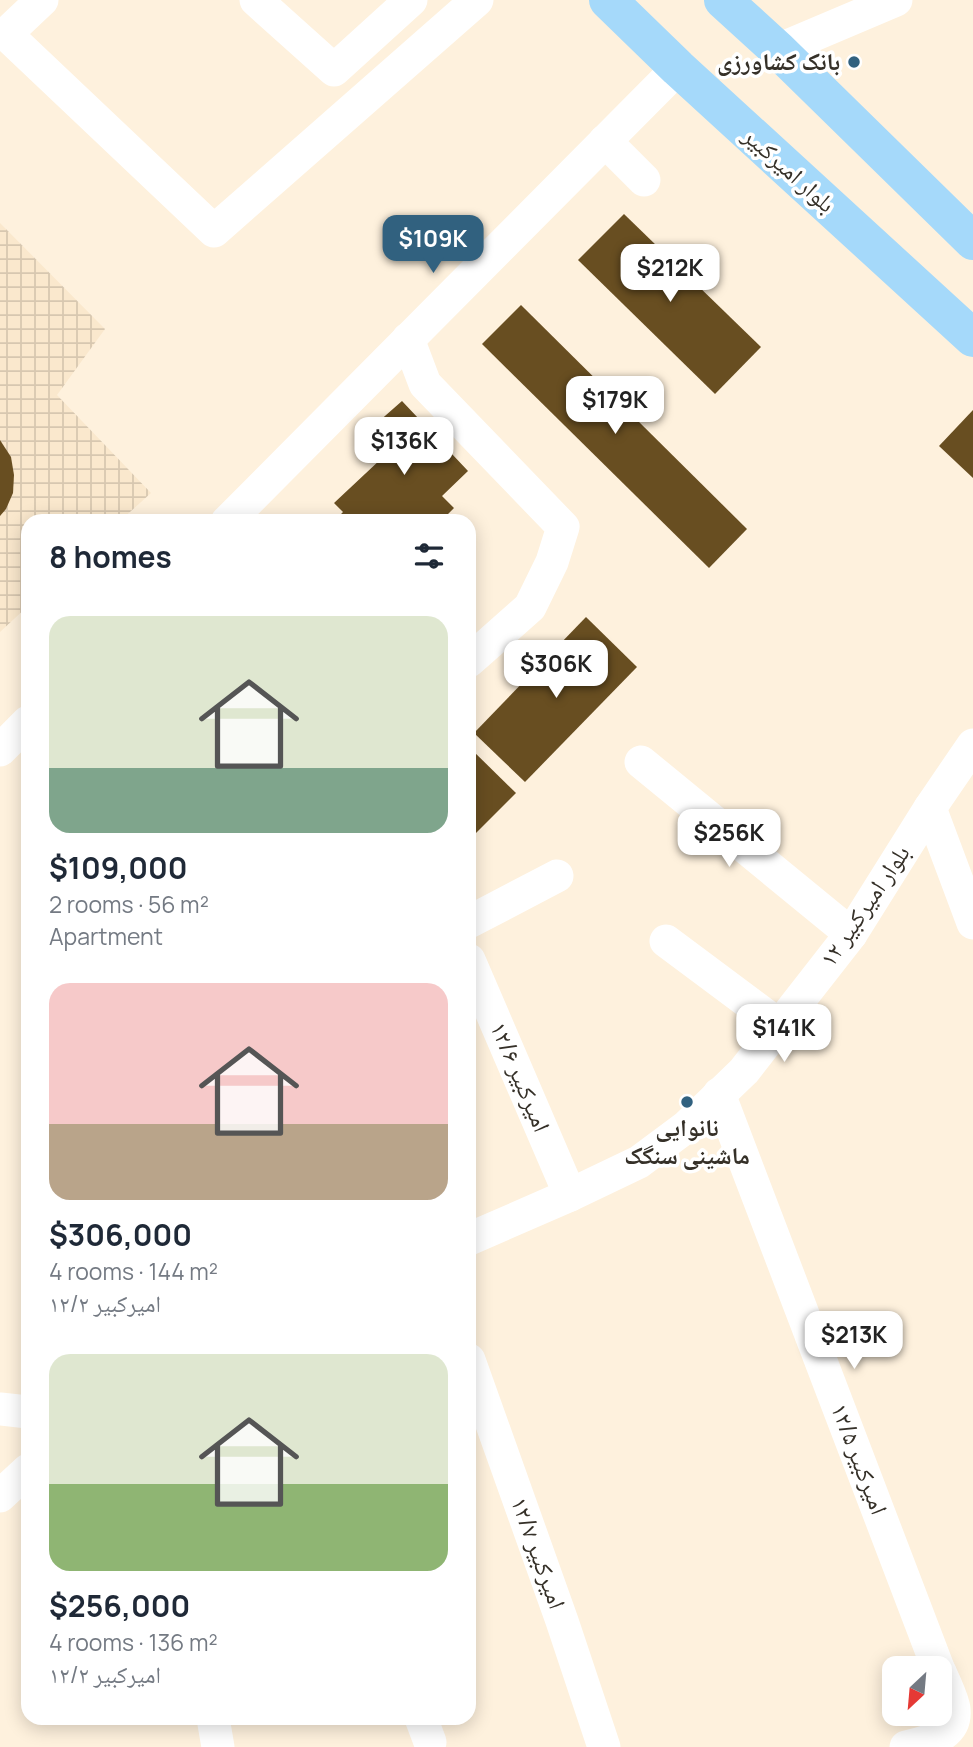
<!DOCTYPE html>
<meta charset="utf-8">
<style>
body{margin:0;font-family:Manrope,"Noto Naskh Arabic",sans-serif;background:#f6f6f7;color:#1f2937;height:100vh;display:flex;flex-direction:column;font-size:26px;white-space:nowrap}
*{box-sizing:border-box;margin:0}
p{font-size:23px;color:#747a83}
.icon{flex:none;width:38px;height:38px;fill:none;stroke:currentColor;stroke-width:2;stroke-linecap:round;stroke-linejoin:round}
.map{position:relative;flex:1;overflow:hidden}
.sheet{position:absolute;left:21px;top:514px;width:455px;height:1211px;display:flex;flex-direction:column;background:#fff;border-radius:21px;box-shadow:0 4px 18px #0003}
.sheet>*{flex:none}
.needle{width:46px;rotate:206deg}
.tools{position:absolute;left:882px;top:1656px;display:grid;gap:14px}
.tools a{display:grid;place-items:center;width:70px;height:70px;border-radius:14px;background:#fff;box-shadow:0 4px 18px #0003;font-size:35px}
.price{position:absolute;translate:-50% -60px;padding:0 16px;border-radius:14px;background:#fff;color:#222;font-size:23px;line-height:46px;filter:drop-shadow(0 2px 4px #0008)}
.price::after{content:'';position:absolute;left:50%;top:42px;width:21px;height:16px;margin-left:-10px;background:inherit;clip-path:polygon(0 0,100% 0,50% 100%)}
.price.selected{background:#31617f;color:#fff}
ul{padding:0;list-style:none}
li{display:grid;align-content:center;gap:14px;height:371px;padding:0 28px}
li span{display:grid;place-items:center;height:217px;border-radius:21px;color:#555}
li>.icon{margin-inline-start:auto}
span .icon{width:126px;height:126px;fill:#fffc;stroke-width:1}
li b{font-size:30px}
h2{display:flex;justify-content:space-between;align-items:center;height:84px;padding:0 28px;font-size:30px}
.map>svg:first-child{display:block}
.industrial{fill:url(#industrial-grid)}
.building{fill:#684e21}
.lines{fill:none;stroke-linecap:round;stroke-linejoin:round}
.minor{stroke:#fff;stroke-width:33}
.major{stroke:#a5d9fa;stroke-width:38}
.poi-dot{fill:#31617f;stroke:#fff;stroke-width:2.5}
.labels{text-anchor:middle;stroke-width:7;stroke-linejoin:round;paint-order:stroke}
.poi-label{font-size:24px;font-weight:bold;fill:#353028;stroke:#fff;text-anchor:end}
.street-label{font-size:24px;fill:#353028;stroke:#fff}
</style>
<div class="map">
<svg width="973" height="1747" viewBox="0 0 973 1747">
<defs>
<pattern id="industrial-grid" width="8" height="8" patternUnits="userSpaceOnUse" patternTransform="scale(1.75)"><rect width="8" height="8" fill="#fae8cd"/><path d="M0 4h8M4 0v8" fill="none" stroke="#d7c7b0"/></pattern>
</defs>
<rect width="100%" height="100%" fill="#fef1dd"/>
<polygon class="industrial" points="0,223 105,329 57,395 151,493 120,521 28,522 28,606 0,632"/>
<g class="building">
<polygon points="624,214 761,347 715,394 578,260"/>
<polygon points="521,305 747,529 709,568 482,344"/>
<polygon points="402,401 468,471 442,496 454,508 440,522 333,522 343,512 334,503 397,444 377,423"/>
<polygon points="973,410 973,478 939,446"/>
<polygon points="0,440 11,457 14,475 13,493 6,509 0,516"/>
<polygon points="586,617 637,667 525,782 474,733"/>
<polygon points="469,747 516,793 474,835 469,830"/>
</g>
<g class="lines">
<g class="minor">
<polyline points="42,0 6,34 214,231 477,0"/>
<polyline points="256,0 334,70 411,0"/>
<polyline points="778,50 896,0"/>
<polyline points="605,141 644,180"/>
<polyline points="408,339 425,384 563,527 552,562 530,607 469,661"/>
<polyline points="227,522 678,68"/>
<polyline points="0,750 28,722"/>
<polyline points="641,762 851,934"/>
<polyline points="930,808 973,923"/>
<polyline points="469,922 557,876"/>
<polyline points="666,941 780,1026"/>
<polyline points="469,960 570,1195"/>
<polyline points="719,1094 938,1668"/>
<polyline points="469,1239 570,1195 639,1162 686,1127 744,1071 851,934 930,808 973,745"/>
<polyline points="469,1360 562,1621 604,1747"/>
<polyline points="0,1409 28,1412"/>
<polyline points="0,1496 28,1470"/>
<polyline points="213,1718 218,1747"/>
<polyline points="421,1718 430,1742"/>
<path d="M906,1747C926,1742 957,1737 954,1709C953,1699 944,1682 940,1672"/>
</g>
<g class="major">
<polyline points="608,0 678,68 973,338"/>
<polyline points="723,0 778,50 973,241"/>
</g>
</g>
<g class="poi-dot">
<circle cx="854" cy="62" r="7"/>
<circle cx="687" cy="1102" r="7"/>
</g>
<g class="labels">
<g class="poi-label">
<text x="840" y="70">بانک کشاورزی</text>
<text x="687" y="1136" text-anchor="middle">نانوایی<tspan x="687" dy="28">ماشینی سنگک</tspan></text>
</g>
<g class="street-label">
<text transform="translate(789 170) rotate(42)" y="8">بلوار امیرکبیر</text>
<text transform="translate(865 906) rotate(-56)" y="8">۱۲ بلوار امیرکبیر</text>
<text transform="translate(520 1077) rotate(67)" y="8">۱۲/۶ امیرکبیر</text>
<text transform="translate(859 1459) rotate(69)" y="8">۱۲/۵ امیرکبیر</text>
<text transform="translate(538 1553) rotate(70)" y="8">۱۲/۷ امیرکبیر</text>
</g>
</g>
</svg>
<div class="tools">
<a><svg class="needle" viewBox="-14 -14 28 28"><path d="M0-13l5 13h-10z" fill="#e53935"/><path d="M0 13l5-13h-10z" fill="#747a83"/></svg></a>
</div>
<b class="price selected" style="left:433px;top:275px">$109K</b>
<b class="price" style="left:670px;top:304px">$212K</b>
<b class="price" style="left:615px;top:436px">$179K</b>
<b class="price" style="left:404px;top:477px">$136K</b>
<b class="price" style="left:556px;top:700px">$306K</b>
<b class="price" style="left:729px;top:869px">$256K</b>
<b class="price" style="left:784px;top:1064px">$141K</b>
<b class="price" style="left:854px;top:1371px">$213K</b>
<section class="sheet">
<h2>8 homes<svg class="icon" aria-label="filters" viewBox="0 0 24 24"><path d="M4 7h16M4 17h16"/><circle cx="9" cy="7" r="2"/><circle cx="15" cy="17" r="2"/></svg></h2>
<ul>
<li><span style="background:linear-gradient(#dfe7d0 70%,#7fa58c 0)"><svg class="icon" aria-label="home" viewBox="0 0 24 24"><path d="M3 11l9-7 9 7M6 9v11h12V9"/></svg></span><div><b>$109,000</b><p>2 rooms · 56 m²</p><p>Apartment</p></div></li>
<li><span style="background:linear-gradient(#f6c9c9 65%,#b9a48a 0)"><svg class="icon" aria-label="home" viewBox="0 0 24 24"><path d="M3 11l9-7 9 7M6 9v11h12V9"/></svg></span><div><b>$306,000</b><p>4 rooms · 144 m²</p><p>۱۲/۲ امیرکبیر</p></div></li>
<li><span style="background:linear-gradient(#dfe7d0 60%,#8fb573 0)"><svg class="icon" aria-label="home" viewBox="0 0 24 24"><path d="M3 11l9-7 9 7M6 9v11h12V9"/></svg></span><div><b>$256,000</b><p>4 rooms · 136 m²</p><p>۱۲/۲ امیرکبیر</p></div></li>
</ul>
</section>
</div>
